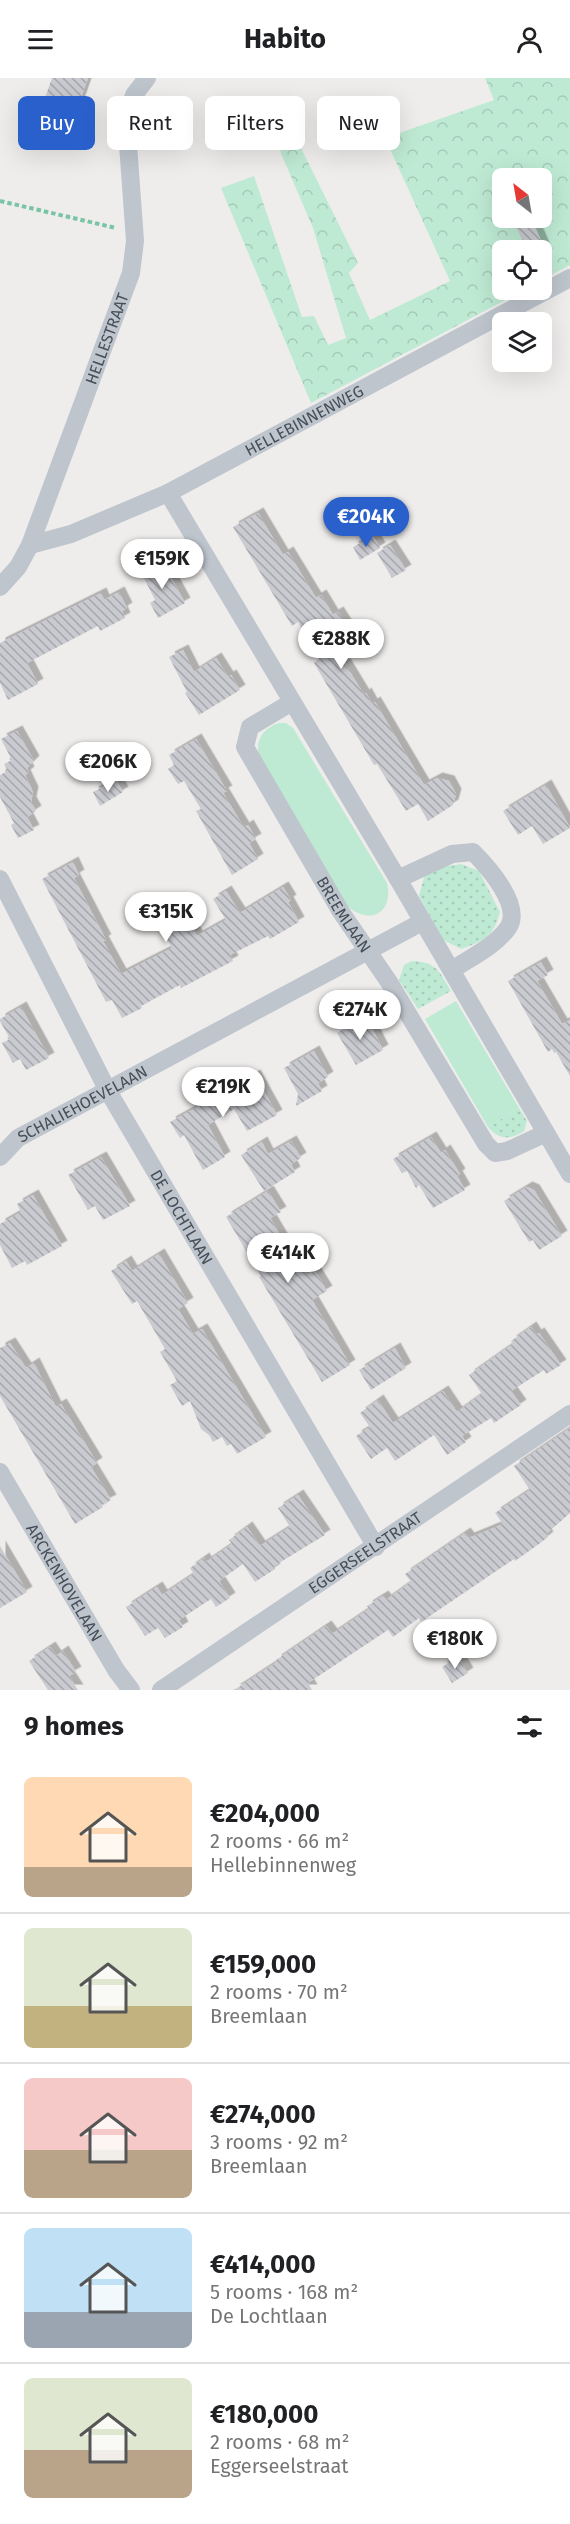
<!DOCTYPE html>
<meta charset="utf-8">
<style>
body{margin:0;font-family:"Fira Sans",sans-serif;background:#f6f6f6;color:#202124;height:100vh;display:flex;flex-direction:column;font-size:22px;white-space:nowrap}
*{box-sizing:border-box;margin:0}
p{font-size:20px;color:#757577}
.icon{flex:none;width:33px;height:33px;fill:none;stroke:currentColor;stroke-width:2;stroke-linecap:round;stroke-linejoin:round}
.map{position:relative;height:1612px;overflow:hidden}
.sheet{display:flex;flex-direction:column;background:#fff;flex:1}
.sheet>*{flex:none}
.top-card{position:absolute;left:18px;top:18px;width:534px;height:54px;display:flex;gap:12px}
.needle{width:39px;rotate:329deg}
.controls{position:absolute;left:492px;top:90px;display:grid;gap:12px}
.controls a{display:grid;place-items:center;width:60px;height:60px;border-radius:9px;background:#fff;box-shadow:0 6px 24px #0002;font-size:30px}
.price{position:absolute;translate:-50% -51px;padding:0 14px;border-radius:21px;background:#fff;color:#222;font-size:20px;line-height:39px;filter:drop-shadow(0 2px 3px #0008)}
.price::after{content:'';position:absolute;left:50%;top:36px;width:18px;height:14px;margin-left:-9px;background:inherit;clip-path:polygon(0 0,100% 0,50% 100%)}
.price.current{background:#2960cc;color:#fff}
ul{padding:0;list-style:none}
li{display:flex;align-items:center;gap:18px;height:150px;padding:0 24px}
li+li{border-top:2px solid #e0e0e0}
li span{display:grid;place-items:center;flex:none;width:168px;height:120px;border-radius:9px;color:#555}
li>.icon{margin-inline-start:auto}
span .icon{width:72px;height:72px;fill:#fffc;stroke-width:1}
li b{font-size:26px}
h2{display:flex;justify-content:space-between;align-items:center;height:72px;padding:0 24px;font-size:26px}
.tag{padding:0 21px;border-radius:9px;background:#fff;box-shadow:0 6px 24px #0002;font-size:21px;line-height:54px}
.tag.current{background:#2960cc;color:#fff}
header{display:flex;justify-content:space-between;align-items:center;height:78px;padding:0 24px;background:#fff;font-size:27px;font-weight:700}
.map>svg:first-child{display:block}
.grass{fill:url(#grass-dots)}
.forest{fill:url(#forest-crowns);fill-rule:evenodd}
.park{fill:#beead3}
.building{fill:url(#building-back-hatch);filter:url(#shadow)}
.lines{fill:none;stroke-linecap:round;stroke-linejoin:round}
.path{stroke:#79c4a7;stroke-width:4;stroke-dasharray:4.5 3;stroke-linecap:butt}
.street{stroke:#bec5cd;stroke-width:18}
.labels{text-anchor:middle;stroke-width:4.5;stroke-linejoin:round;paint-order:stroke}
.street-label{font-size:16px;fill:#464e58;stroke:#fff}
</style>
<header><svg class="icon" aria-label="menu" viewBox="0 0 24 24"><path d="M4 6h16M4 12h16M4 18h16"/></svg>Habito<svg class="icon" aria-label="person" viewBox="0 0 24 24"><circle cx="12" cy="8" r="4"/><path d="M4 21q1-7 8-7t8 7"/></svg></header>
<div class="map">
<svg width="570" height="1612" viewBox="0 0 570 1612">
<defs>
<pattern id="grass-dots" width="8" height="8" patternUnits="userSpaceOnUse" patternTransform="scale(1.5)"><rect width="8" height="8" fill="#beead3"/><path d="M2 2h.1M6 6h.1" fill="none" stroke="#a5cab7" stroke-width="1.8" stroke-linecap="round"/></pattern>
<pattern id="forest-crowns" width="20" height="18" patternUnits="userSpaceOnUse" patternTransform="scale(1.5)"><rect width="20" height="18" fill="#beead3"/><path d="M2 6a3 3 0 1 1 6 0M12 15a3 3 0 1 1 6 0" fill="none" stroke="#a5cab7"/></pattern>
<pattern id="building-back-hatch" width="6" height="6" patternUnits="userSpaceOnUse" patternTransform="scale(1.5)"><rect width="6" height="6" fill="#cacbd1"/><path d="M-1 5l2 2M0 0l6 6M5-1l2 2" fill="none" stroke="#a6a7ac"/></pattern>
<filter id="shadow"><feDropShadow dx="5.5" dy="-5.5" stdDeviation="0" flood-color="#0004"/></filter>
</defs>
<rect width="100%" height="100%" fill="#efedec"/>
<g class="grass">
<path d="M461,786L479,793L500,834C494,858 484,863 461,871L443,862L419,818L424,799L442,789Z"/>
<path d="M412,883C437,884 439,893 451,913L418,931L399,902L404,887Z"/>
<path d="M519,1030L527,1043L524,1053C510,1062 499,1062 488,1049Z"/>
</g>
<path class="forest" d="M485,0H570V187L542,202V172H502V212H524L311,325L221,110L254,98L302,239L314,238L328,267L346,260L313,150L280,73L298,64L358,185L349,195L370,242L450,203L385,60L494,22ZM502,100H542V140H502Z"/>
<g class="park">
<path d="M279,645H286L293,650L387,805C394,835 370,848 347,828L259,679C255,662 263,650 279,645Z"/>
<polygon points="456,923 519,1030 488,1049 425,941"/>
</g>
<g class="building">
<polygon points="52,0 88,0 70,51 67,50 64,59 43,52 46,43 38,40"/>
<polygon points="532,142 545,172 527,172 516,149"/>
<polygon points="258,435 283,477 288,474 316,520 321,517 333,537 338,534 363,573 344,584 364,617 366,615 372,626 375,624 424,707 437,700 449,703 456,716 453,727 428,743 418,726 406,733 377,686 374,687 314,585 319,581 298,544 292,548 233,449"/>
<polygon points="373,458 380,470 360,482 353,469"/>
<polygon points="390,467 406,492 392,500 377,475"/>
<polygon points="162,483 185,525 158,540 150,525 155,522 141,494"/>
<polygon points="119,514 127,530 122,533 125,540 100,553 98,548 27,585 38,606 8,622 0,605 0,565 101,515 104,522"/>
<polygon points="183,572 194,594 216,580 228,599 231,597 240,612 199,637 185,615 187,614 169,579"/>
<polygon points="17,653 34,683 27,690 29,694 25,697 33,714 31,724 36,733 27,739 34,752 18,760 11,747 14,745 0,719 0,697 8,693 4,686 12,682 1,661"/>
<polygon points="196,661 227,713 223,715 244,750 248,747 256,761 249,765 258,781 232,797 196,733 201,731 184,703 178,706 168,691 174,687 169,677"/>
<polygon points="116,702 123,714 100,728 93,714"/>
<polygon points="546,707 570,750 543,766 532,748 518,757 503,733"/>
<polygon points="73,784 79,797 74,800 106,862 103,863 121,896 172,870 161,851 187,838 197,858 226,842 213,821 226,813 240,835 283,809 291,822 288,824 299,844 270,861 268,858 230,877 233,883 181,910 180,907 141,928 142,930 122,940 112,922 106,924 42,801"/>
<polygon points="541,884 548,897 537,903 562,946 570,942 570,998 556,974 554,975 552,971 548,974 508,903"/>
<polygon points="21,929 49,980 26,992 20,981 13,985 2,965 10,961 0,943 0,941"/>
<polygon points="366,938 383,972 356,987 337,955"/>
<polygon points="314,973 328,999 318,1005 322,1013 296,1028 298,1016 284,990"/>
<polygon points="255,997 277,1037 247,1053 234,1031 208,1047 225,1079 203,1092 184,1057 180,1060 170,1044"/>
<polygon points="431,1059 441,1075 445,1072 460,1096 457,1098 465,1112 433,1130 419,1107 416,1110 407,1093 402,1095 393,1081"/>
<polygon points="291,1063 301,1080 291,1086 295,1094 264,1113 241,1077 262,1064 268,1076"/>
<polygon points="101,1079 130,1128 103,1142 95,1128 88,1132 68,1097"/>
<polygon points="527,1109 534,1112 562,1158 539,1172 533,1162 529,1164 504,1123"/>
<polygon points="268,1113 281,1134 270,1140 293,1179 295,1178 307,1197 314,1192 327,1213 312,1222 350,1287 322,1304 259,1199 261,1198 226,1139"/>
<polygon points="33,1117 62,1168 27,1187 25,1183 12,1190 0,1167 0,1146 21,1134 17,1126"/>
<polygon points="159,1176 188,1225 178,1231 193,1256 202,1251 266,1359 237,1376 231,1366 227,1368 222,1359 213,1364 209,1357 201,1351 190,1323 182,1328 170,1307 177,1303 160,1274 165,1271 137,1223 132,1226 111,1193 126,1183 132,1193"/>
<polygon points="531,1249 536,1257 539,1255 561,1287 546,1296 544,1292 511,1313 521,1327 494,1345 491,1340 462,1358 466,1364 447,1377 434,1357 395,1383 387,1370 371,1381 356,1358 370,1349 360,1335 378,1322 393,1345 443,1313 457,1334 482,1316 469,1297 513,1266 511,1263"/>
<polygon points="10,1265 26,1290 34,1285 56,1329 61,1326 97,1385 91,1389 111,1422 101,1427 103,1429 75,1446 0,1318 0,1270"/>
<polygon points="395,1270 406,1290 371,1312 359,1292"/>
<polygon points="570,1350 570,1435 546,1456 548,1459 539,1466 515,1483 514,1481 421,1544 419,1540 393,1559 388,1552 308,1605 312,1612 234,1612 277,1584 276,1582 326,1548 332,1556 369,1531 367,1528 383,1518 386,1522 411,1504 405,1496 465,1455 469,1460 503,1446 495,1435 530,1412 514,1388"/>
<polygon points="298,1417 325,1457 274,1488 275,1491 255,1504 243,1486 219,1503 230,1520 216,1529 211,1521 179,1542 183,1549 165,1560 158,1550 145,1558 126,1529 157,1509 162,1517 194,1496 190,1490 204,1480 206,1484 232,1466 229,1462 247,1449 260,1468 290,1449 278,1430"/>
<polygon points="0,1468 27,1514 0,1530"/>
<polygon points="50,1569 56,1578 63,1573 76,1594 69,1598 78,1612 48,1612 29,1583"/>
<polygon points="458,1579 468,1595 452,1605 442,1589"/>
</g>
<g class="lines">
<polyline class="path" points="0,123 116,150"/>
<g class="street">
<polyline points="168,415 398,801 570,1096"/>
<path id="s1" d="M30,467L71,456L168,415L570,200"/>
<path id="s2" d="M0,509L18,489L30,467L131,195L135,163L126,39L134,17L147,0"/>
<path id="s3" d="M292,624L250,649L245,669L341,834L389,904L486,1066L495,1075L507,1073L546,1055"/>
<path id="s4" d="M0,801L108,1013L376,1469"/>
<path d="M398,801L452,776L473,774C488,789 523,828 508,850C495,868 470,880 452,892"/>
<path id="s5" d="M0,1079L18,1060L422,844"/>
<path id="s6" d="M0,1394L116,1592L131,1612"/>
<path id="s7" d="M161,1612L570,1336"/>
</g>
</g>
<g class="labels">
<g class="street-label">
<text dy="6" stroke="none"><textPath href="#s2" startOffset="272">HELLESTRAAT</textPath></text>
<text dy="6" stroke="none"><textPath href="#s1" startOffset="302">HELLEBINNENWEG</textPath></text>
<text dy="6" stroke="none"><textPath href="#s3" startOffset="264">BREEMLAAN</textPath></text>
<text dy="6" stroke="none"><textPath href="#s5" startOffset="99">SCHALIEHOEVELAAN</textPath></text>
<text dy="6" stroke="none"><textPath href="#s4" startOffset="384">DE LOCHTLAAN</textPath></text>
<text dy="6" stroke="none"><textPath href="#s7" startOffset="246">EGGERSEELSTRAAT</textPath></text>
<text dy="6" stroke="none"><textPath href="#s6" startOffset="128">ARCKENHOVELAAN</textPath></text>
</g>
</g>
</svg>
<div class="controls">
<a><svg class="needle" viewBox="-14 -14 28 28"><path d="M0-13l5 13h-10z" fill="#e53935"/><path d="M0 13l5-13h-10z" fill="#757577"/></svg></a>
<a><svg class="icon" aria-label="locate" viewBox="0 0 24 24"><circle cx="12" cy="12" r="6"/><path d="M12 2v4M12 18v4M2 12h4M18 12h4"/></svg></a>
<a><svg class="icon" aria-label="layers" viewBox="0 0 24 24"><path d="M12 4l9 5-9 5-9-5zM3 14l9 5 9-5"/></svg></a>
</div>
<b class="price current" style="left:366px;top:470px">€204K</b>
<b class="price" style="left:162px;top:512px">€159K</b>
<b class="price" style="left:341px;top:592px">€288K</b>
<b class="price" style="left:108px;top:715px">€206K</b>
<b class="price" style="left:166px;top:865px">€315K</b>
<b class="price" style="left:360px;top:963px">€274K</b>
<b class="price" style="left:223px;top:1040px">€219K</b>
<b class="price" style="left:288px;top:1206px">€414K</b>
<b class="price" style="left:455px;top:1592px">€180K</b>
<div class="top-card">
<a class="tag current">Buy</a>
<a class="tag">Rent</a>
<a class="tag">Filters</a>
<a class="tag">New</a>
</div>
</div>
<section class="sheet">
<h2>9 homes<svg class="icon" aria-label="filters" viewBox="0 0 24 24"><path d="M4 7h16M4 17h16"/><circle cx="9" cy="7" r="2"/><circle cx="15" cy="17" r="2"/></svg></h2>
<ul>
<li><span style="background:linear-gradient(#ffd9b3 75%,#b9a48a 0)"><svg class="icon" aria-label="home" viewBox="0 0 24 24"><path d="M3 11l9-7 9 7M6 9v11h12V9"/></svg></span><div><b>€204,000</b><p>2 rooms · 66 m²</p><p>Hellebinnenweg</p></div></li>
<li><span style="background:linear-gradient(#dfe7d0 65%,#c2b280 0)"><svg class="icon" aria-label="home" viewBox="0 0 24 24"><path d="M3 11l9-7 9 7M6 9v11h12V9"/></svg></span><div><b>€159,000</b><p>2 rooms · 70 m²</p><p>Breemlaan</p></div></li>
<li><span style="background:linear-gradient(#f6c9c9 60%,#b9a48a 0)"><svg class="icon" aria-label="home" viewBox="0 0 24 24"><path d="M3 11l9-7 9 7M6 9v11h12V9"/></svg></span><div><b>€274,000</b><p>3 rooms · 92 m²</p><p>Breemlaan</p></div></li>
<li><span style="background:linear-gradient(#bfe0f5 70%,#9aa5b1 0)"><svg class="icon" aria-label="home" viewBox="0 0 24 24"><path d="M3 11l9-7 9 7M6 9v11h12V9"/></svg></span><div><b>€414,000</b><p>5 rooms · 168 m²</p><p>De Lochtlaan</p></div></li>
<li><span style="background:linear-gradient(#dfe7d0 60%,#b9a48a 0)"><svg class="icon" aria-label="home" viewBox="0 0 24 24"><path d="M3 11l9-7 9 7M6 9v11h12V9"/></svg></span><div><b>€180,000</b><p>2 rooms · 68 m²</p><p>Eggerseelstraat</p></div></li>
</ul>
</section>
